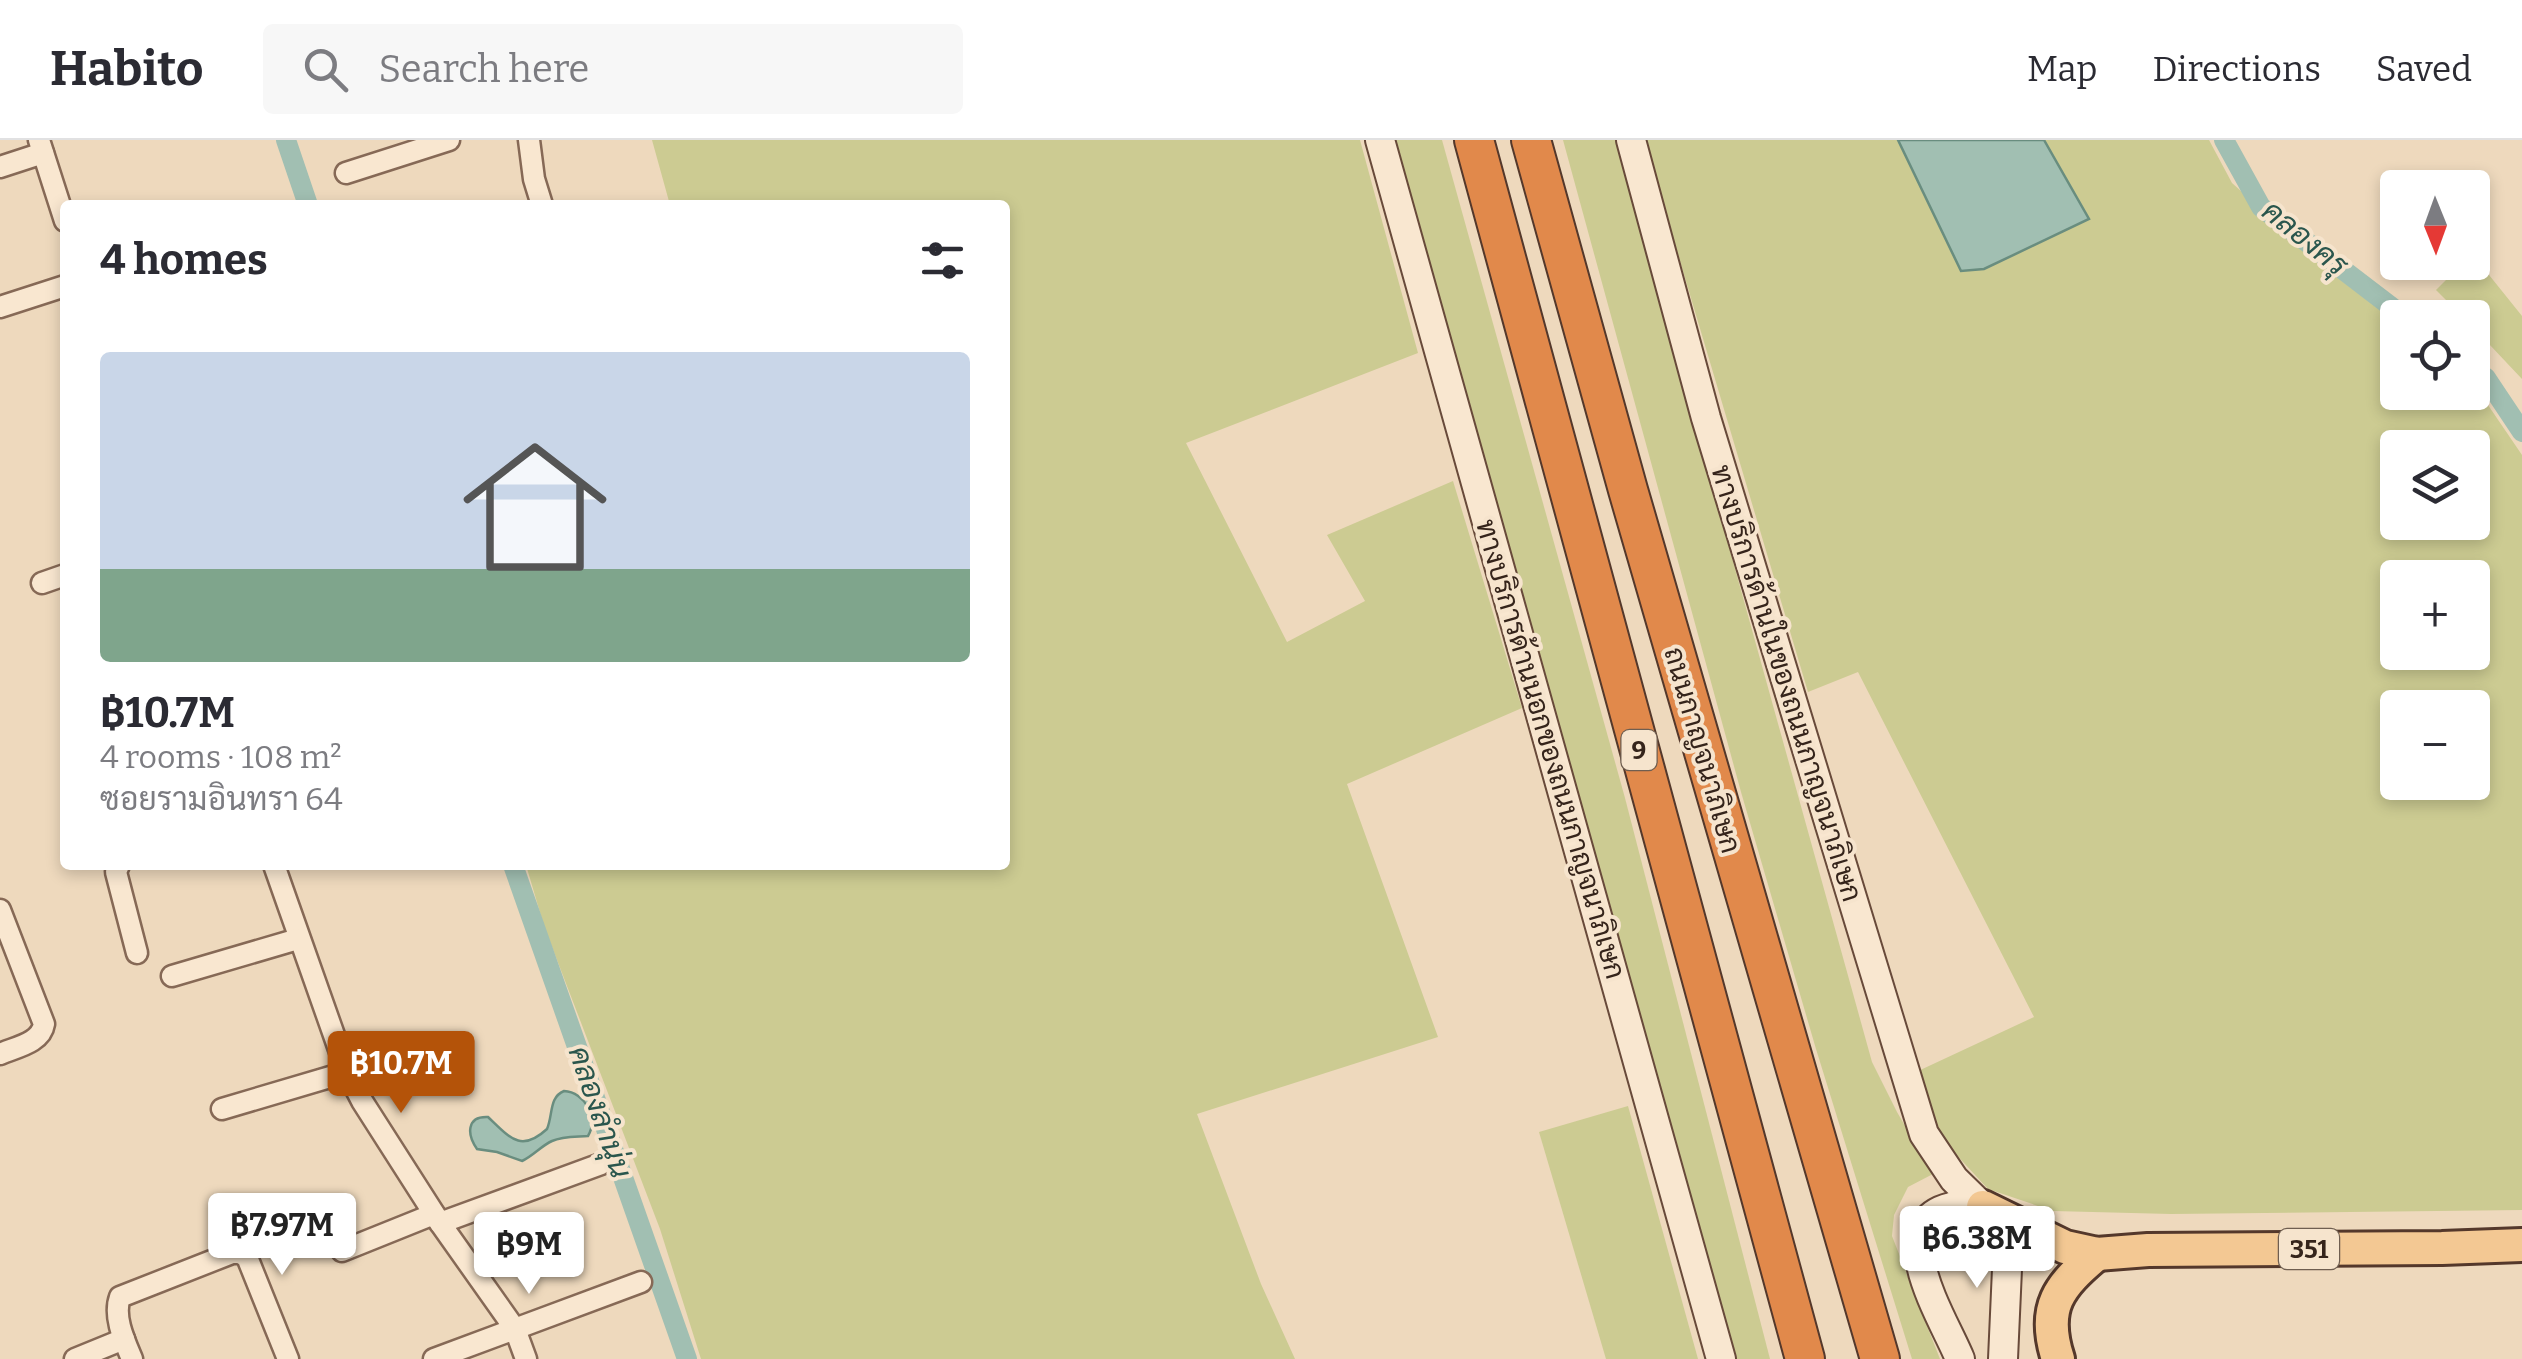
<!DOCTYPE html>
<meta charset="utf-8">
<style>
body{margin:0;font-family:Bitter,Sarabun,serif;background:#f7f7f7;color:#2b2b33;height:100vh;display:flex;flex-direction:column;font-size:38px;white-space:nowrap}
*{box-sizing:border-box;margin:0}
p{font-size:32px;color:#7c7c81}
.icon{flex:none;width:55px;height:55px;fill:none;stroke:currentColor;stroke-width:2;stroke-linecap:round;stroke-linejoin:round}
.map{position:relative;flex:1;overflow:hidden}
.sheet{position:absolute;left:60px;top:60px;width:950px;height:670px;display:flex;flex-direction:column;background:#fff;border-radius:10px;box-shadow:0 5px 15px #0003}
.sheet>*{flex:none}
.needle{width:65px;rotate:179deg}
.controls{position:absolute;left:2380px;top:30px;display:grid;gap:20px}
.controls a{display:grid;place-items:center;width:110px;height:110px;border-radius:10px;background:#fff;box-shadow:0 5px 15px #0003;font-size:50px}
.price{position:absolute;translate:-50% -85px;padding:0 22px;border-radius:10px;background:#fff;color:#222;font-size:32px;line-height:65px;filter:drop-shadow(0 2px 5px #0008)}
.price::after{content:'';position:absolute;left:50%;top:60px;width:30px;height:22px;margin-left:-15px;background:inherit;clip-path:polygon(0 0,100% 0,50% 100%)}
.price.current{background:#b45309;color:#fff}
ul{padding:0;list-style:none}
li{display:grid;align-content:center;gap:20px;height:530px;padding:0 40px}
li+li{border-top:2px solid #e1e1e2}
li span{display:grid;place-items:center;height:310px;border-radius:10px;color:#555}
li>.icon{margin-inline-start:auto}
span .icon{width:180px;height:180px;fill:#fffc;stroke-width:1}
li b{font-size:42px}
h2{display:flex;justify-content:space-between;align-items:center;height:120px;padding:0 40px;font-size:42px}
header{display:flex;align-items:center;gap:60px;box-sizing:border-box;height:140px;padding:0 50px;background:#fff;border-bottom:2px solid #e1e1e2}
header strong{font-size:48px}
nav{display:flex;gap:55px;margin-inline-start:auto;font-size:35px}
.search{width:700px;height:90px;background:#f7f7f7;display:flex;align-items:center;gap:25px;box-sizing:border-box;padding:0 35px;border-radius:10px;color:#7c7c81;font-size:38px}
.map>svg:first-child{display:block}
.green{fill:#cccb92;fill-rule:evenodd}
.water{fill:#a1bfb2;stroke:#698d7f;stroke-width:2.5}
.lines{fill:none;stroke-linecap:round;stroke-linejoin:round}
.canal{stroke:#a1bfb2;stroke-width:20}
.minor-casing{stroke:#866956;stroke-width:25}
.secondary-casing{stroke:#684a3a;stroke-width:32}
.primary-casing{stroke:#54382b;stroke-width:38}
.motorway-casing{stroke:#54382b;stroke-width:42}
.minor{stroke:#f9e7d0;stroke-width:20}
.secondary{stroke:#f9e7d0;stroke-width:28}
.primary{stroke:#f3c893;stroke-width:32}
.motorway{stroke:#e1894b;stroke-width:38}
.labels{text-anchor:middle;stroke-width:8;stroke-linejoin:round;paint-order:stroke}
.shield{fill:#f6e4cd;stroke:#6f5e50;stroke-width:2.5}
.shield-label{font-size:25px;font-weight:bold;fill:#35241b}
.street-label{font-size:28px;fill:#35241b;stroke:#f6e4cd}
.water-label{font-size:30px;font-style:italic;fill:#2a564d;stroke:#f6e4cd}
</style>
<header>
<strong>Habito</strong>
<div class="search"><svg class="icon" aria-label="search" viewBox="0 0 24 24"><circle cx="10" cy="10" r="6"/><path d="M15 15l6 6"/></svg>Search here</div>
<nav><a>Map</a><a>Directions</a><a>Saved</a></nav>
</header>
<div class="map">
<svg width="2522" height="1219" viewBox="0 0 2522 1219">
<rect width="100%" height="100%" fill="#eed9bd"/>
<g class="green">
<polygon points="652,0 1360,0 1418,213 1186,303 1287,502 1365,461 1327,395 1453,341 1522,568 1347,644 1438,897 1197,974 1261,1144 1295,1219 701,1219 660,1089 544,786 526,725 1005,725 1005,65 670,65"/>
<polygon points="1390,0 1442,0 1625,658 1770,1219 1727,1219"/>
<polygon points="1563,0 1616,0 1872,922 1897,972 1933,1034 1908,1047 1894,1075 1892,1096 1940,1219 1912,1219 1816,909 1741,652"/>
<path d="M1644,0H1898L1961,131L2089,79L2044,0H2209L2232,43L2342,141L2397,182L2398,252H2472L2473,243L2522,315V1070L2171,1074L2053,1071L1988,1049L1940,997L1916,932L2034,877L1858,532L1808,552ZM2398,308H2472V382H2398ZM2398,438H2472V512H2398ZM2398,568H2472V642H2398Z"/>
<polygon points="2473,115 2522,176 2522,239 2473,187 2472,178 2463,177 2436,150 2463,123 2472,122"/>
<polygon points="1628,966 1698,1219 1606,1219 1539,992"/>
</g>
<g class="water">
<polygon points="1898,0 2044,0 2089,79 1984,129 1961,131"/>
<path d="M564,951C585,952 599,978 588,996C577,997 563,996 552,1001C541,1006 533,1016 522,1021L497,1012L477,1009C467,995 466,976 488,977C510,998 521,1013 547,989C553,975 549,957 564,951Z"/>
</g>
<g class="lines">
<g class="canal">
<polyline points="286,0 308,65"/>
<polyline points="2224,0 2261,67 2406,178"/>
<polyline points="2472,228 2486,238 2522,292"/>
<polyline points="513,725 687,1219"/>
</g>
<g class="minor-casing">
<g id="minor">
<polyline points="39,0 65,81"/>
<polyline points="529,0 534,39 542,65"/>
<polyline points="0,27 43,13"/>
<polyline points="346,33 449,0"/>
<polyline points="0,167 65,146"/>
<polyline points="42,443 65,435"/>
<polyline points="119,725 116,732 137,813"/>
<polyline points="274,725 347,932 362,961 440,1083 515,1189 526,1219"/>
<path d="M0,770L44,884C41,903 16,907 0,914"/>
<polyline points="172,836 298,799"/>
<polyline points="222,969 347,932"/>
<polyline points="440,1083 601,1024"/>
<polyline points="342,1111 434,1074"/>
<polyline points="75,1219 124,1199"/>
<path d="M132,1219C124,1200 113,1176 120,1157L232,1113H240L247,1117L288,1219"/>
<polyline points="434,1219 641,1142"/>
</g>
</g>
<g class="secondary-casing">
<g id="secondary">
<polyline points="1380,0 1721,1219"/>
<polyline points="1631,0 1706,278 1924,994 1954,1039 1995,1079 2002,1092 2007,1129 2003,1219"/>
<path d="M1960,1219C1945,1181 1881,1084 1951,1067C1960,1064 1973,1067 1983,1067"/>
</g>
</g>
<g class="primary-casing">
<g id="primary">
<polyline points="1983,1067 2065,1107 2097,1114 2148,1110 2442,1108 2522,1105"/>
<path d="M2058,1219C2041,1167 2059,1146 2097,1114"/>
</g>
</g>
<g class="motorway-casing">
<g id="motorway">
<polyline points="1474,0 1805,1219"/>
<polyline points="1531,0 1628,350 1880,1219"/>
</g>
</g>
<use href="#minor" class="minor"/>
<use href="#secondary" class="secondary"/>
<use href="#primary" class="primary"/>
<use href="#motorway" class="motorway"/>
</g>
<g class="labels">
<g class="shield">
<rect x="1621.5" y="590" width="35" height="40" rx="8"/>
<rect x="2279" y="1089" width="60" height="40" rx="8"/>
</g>
<g class="shield-label">
<text x="1639" y="619">9</text>
<text x="2309" y="1118">351</text>
</g>
<g class="street-label">
<text transform="translate(1787 543) rotate(73)" y="10">ทางบริการด้านในของถนนกาญจนาภิเษก</text>
<text transform="translate(1551 609) rotate(74)" y="10">ทางบริการด้านนอกของถนนกาญจนาภิเษก</text>
<text transform="translate(1703 610) rotate(74)" y="10">ถนนกาญจนาภิเษก</text>
</g>
<g class="water-label">
<text transform="translate(2305 98) rotate(39)" y="10">คลองครุ</text>
<text transform="translate(600 972) rotate(71)" y="10">คลองลำนุ่น</text>
</g>
</g>
</svg>
<div class="controls">
<a><svg class="needle" viewBox="-14 -14 28 28"><path d="M0-13l5 13h-10z" fill="#e53935"/><path d="M0 13l5-13h-10z" fill="#7c7c81"/></svg></a>
<a><svg class="icon" aria-label="locate" viewBox="0 0 24 24"><circle cx="12" cy="12" r="6"/><path d="M12 2v4M12 18v4M2 12h4M18 12h4"/></svg></a>
<a><svg class="icon" aria-label="layers" viewBox="0 0 24 24"><path d="M12 4l9 5-9 5-9-5zM3 14l9 5 9-5"/></svg></a>
<a>+</a>
<a>−</a>
</div>
<b class="price current" style="left:401px;top:976px">฿10.7M</b>
<b class="price" style="left:282px;top:1138px">฿7.97M</b>
<b class="price" style="left:1977px;top:1151px">฿6.38M</b>
<b class="price" style="left:529px;top:1157px">฿9M</b>
<section class="sheet">
<h2>4 homes<svg class="icon" aria-label="filters" viewBox="0 0 24 24"><path d="M4 7h16M4 17h16"/><circle cx="9" cy="7" r="2"/><circle cx="15" cy="17" r="2"/></svg></h2>
<ul>
<li><span style="background:linear-gradient(#c9d6e8 70%,#7fa58c 0)"><svg class="icon" aria-label="home" viewBox="0 0 24 24"><path d="M3 11l9-7 9 7M6 9v11h12V9"/></svg></span><div><b>฿10.7M</b><p>4 rooms · 108 m²</p><p>ซอยรามอินทรา 64</p></div></li>
</ul>
</section>
</div>
